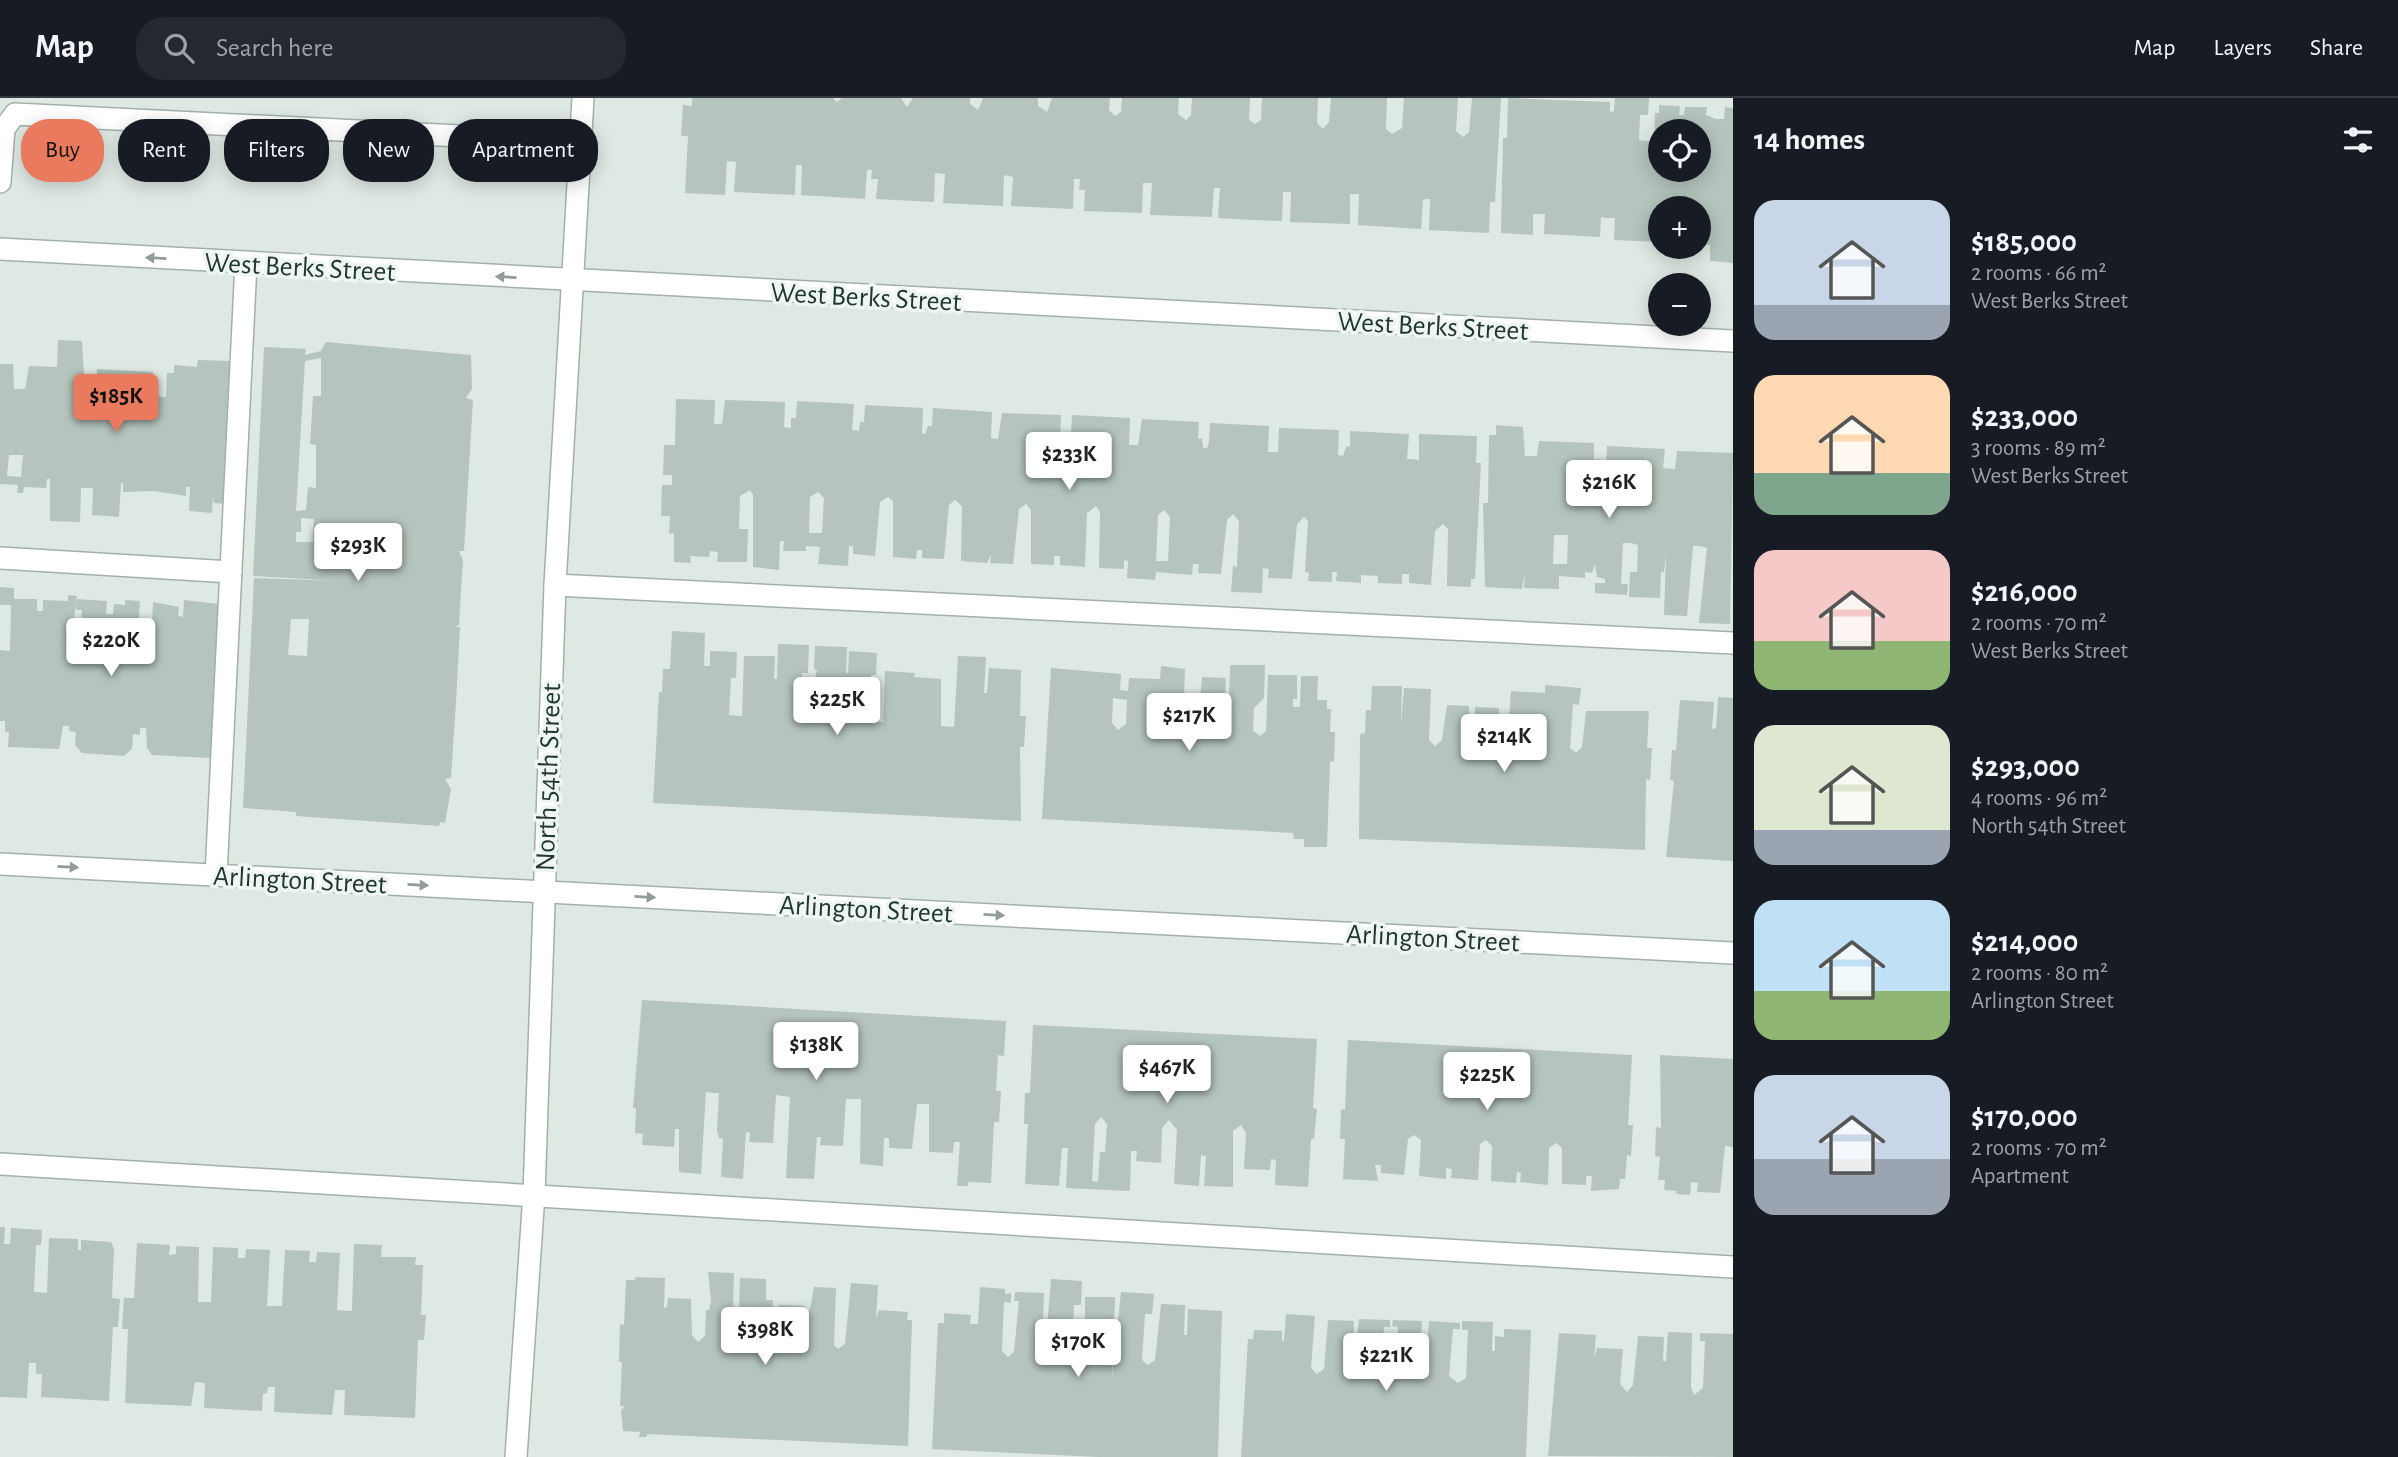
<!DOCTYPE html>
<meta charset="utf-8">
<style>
body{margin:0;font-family:"Alegreya Sans",sans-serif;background:#242831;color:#f1f3f6;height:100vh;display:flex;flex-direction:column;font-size:26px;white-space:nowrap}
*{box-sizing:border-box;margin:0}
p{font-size:23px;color:#9ea1a6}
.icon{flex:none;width:38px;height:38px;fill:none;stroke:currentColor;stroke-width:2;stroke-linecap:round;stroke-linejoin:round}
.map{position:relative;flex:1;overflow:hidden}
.panel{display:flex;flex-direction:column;background:#171b24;width:665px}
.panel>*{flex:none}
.hud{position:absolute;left:21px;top:21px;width:665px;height:63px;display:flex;gap:14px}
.controls{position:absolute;left:1648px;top:21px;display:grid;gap:14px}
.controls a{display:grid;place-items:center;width:63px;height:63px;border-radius:50%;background:#171b24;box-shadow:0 4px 18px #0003;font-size:35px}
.price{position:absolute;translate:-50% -60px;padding:0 16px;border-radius:7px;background:#fff;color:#222;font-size:23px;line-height:46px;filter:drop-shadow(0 2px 4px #0008)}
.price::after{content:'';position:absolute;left:50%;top:42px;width:21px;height:16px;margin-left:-10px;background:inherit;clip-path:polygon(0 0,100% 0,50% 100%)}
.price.current{background:#e97a5d;color:#111}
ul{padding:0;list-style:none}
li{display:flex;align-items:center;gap:21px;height:175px;padding:0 21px}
li span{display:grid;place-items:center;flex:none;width:196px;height:140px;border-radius:21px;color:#555}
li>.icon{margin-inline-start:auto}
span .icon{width:84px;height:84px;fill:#fffc;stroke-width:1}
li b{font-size:30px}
h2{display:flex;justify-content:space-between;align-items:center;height:84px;padding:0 21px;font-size:30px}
.pill{padding:0 24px;border-radius:28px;background:#171b24;box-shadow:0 4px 18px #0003;font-size:24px;line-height:63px}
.pill.current{background:#e97a5d;color:#111}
header{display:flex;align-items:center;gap:42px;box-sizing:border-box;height:98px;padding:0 35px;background:#171b24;border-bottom:2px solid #363941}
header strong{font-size:33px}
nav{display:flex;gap:38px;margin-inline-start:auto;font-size:24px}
.search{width:490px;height:63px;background:#242831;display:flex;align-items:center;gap:18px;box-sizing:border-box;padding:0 24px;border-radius:28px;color:#9ea1a6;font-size:26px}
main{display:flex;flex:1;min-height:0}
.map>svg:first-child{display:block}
.building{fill:#b5c4bd;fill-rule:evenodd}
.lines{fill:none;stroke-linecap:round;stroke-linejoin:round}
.minor-casing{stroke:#a2b0ab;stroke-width:24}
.minor{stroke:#fff;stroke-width:21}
.oneway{fill:#909c98}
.labels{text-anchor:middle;stroke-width:7;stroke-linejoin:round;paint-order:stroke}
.street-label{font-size:28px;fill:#213831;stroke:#eff6f2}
</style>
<header>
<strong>Map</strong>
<div class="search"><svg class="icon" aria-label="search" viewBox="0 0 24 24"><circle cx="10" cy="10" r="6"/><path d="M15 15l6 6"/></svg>Search here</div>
<nav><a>Map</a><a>Layers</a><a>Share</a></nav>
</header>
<main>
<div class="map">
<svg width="1733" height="1359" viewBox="0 0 1733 1359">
<rect width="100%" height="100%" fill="#dfe9e4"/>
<g class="building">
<polygon points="692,0 833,0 837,4 842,0 901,0 907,9 913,0 970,0 970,6 978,12 983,0 1038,0 1038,8 1047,14 1052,0 1110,0 1109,12 1115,18 1121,14 1122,0 1179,0 1178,16 1186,22 1191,17 1192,0 1250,0 1249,22 1255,26 1261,22 1262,0 1318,0 1317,25 1323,31 1329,24 1331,0 1387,0 1386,31 1392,36 1402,30 1404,0 1458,0 1456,33 1463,39 1469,34 1472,0 1501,0 1495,104 1490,104 1489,135 1429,132 1430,101 1426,101 1423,102 1421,131 1358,127 1359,96 1350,96 1350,126 1290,124 1291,94 1283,94 1282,123 1251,122 1218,120 1220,90 1214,90 1212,119 1150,117 1152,85 1143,85 1142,115 1084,113 1085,92 1079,92 1080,81 1074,81 1073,111 1011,108 1013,79 1004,77 1003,108 943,105 945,76 935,75 934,104 876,101 878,81 871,81 872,72 867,72 865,101 801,97 802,67 796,67 795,97 734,94 736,64 727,63 725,97 685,95 688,38 681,38 683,7 692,8"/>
<path d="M1508,0L1610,4V14L1614,13L1615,0H1649L1648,17H1640L1639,42L1646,43H1654L1655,15H1659V7L1680,8L1679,17H1684L1685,9H1707L1706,17L1716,21H1724L1725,9L1733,10V165L1710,163V147L1699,146V110H1661V144L1614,142L1615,120H1607L1601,119L1600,139L1544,136L1545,116H1533V137L1501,135L1503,40H1507ZM1661,33H1699V72H1661Z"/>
<path d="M58,242L82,243L85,294H96L97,271L153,274V298L166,299L167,275H174V267L197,269L198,262L232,263L226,406L214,405L213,399L212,415L189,413L190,389H186V398L154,393L123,394V385H121L119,419L92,417L93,390H81L80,424L50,423V381H47L46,390L24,389L23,395H17L18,387L0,386V266H13L14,291H25L29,268L57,269ZM9,357H23L21,379L7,378Z"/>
<path d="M326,244L471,257L472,291L466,300L473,302L464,453H459L463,463L461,491L459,527L455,529H460L456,604L451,680L445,681L451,691L445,725L440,724L439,728L296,718V714L243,710L254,480L340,483L253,478L264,249L306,251L305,257L321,253ZM321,260V298H313L310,346L316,347V390L308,389L306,412L296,413L305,263ZM301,420L314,421L313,444H296V434H301ZM291,521H309L307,558L288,557Z"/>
<path d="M676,301L715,302L714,326H722L725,302L785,304L784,329L791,330V320H796L797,303L854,306L852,332L859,333L860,324H864L865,307L923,310L922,335L925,336L928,328H932L933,310L992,314L991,340L998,341L1002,315L1061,317L1060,342L1065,343L1071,335L1072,317L1130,320L1129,347H1138L1142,321L1199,324L1198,341L1202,340L1203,350H1207L1209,344L1210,325L1269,328L1268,354H1278L1279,330L1339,332L1338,357L1343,358L1346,349L1350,348V333L1409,336L1407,361H1411L1419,362V336L1477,338L1476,365H1481L1475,481H1471V489L1447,488L1448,431L1443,426L1435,433L1431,487L1409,485V476H1402V486L1378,485V478L1361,477V485L1336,483L1337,474H1332V484L1308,483L1309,475L1305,474L1308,423L1304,419L1297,426L1292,481L1268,480L1269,471L1263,470L1262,495L1231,494L1233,468L1237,469L1239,423L1233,416L1227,422L1221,476L1198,475L1199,466H1193L1192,477L1156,474L1155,482L1127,480L1128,463L1124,462V471L1099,470L1100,414L1096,408L1087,415L1085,469L1060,467V458H1054V467L1031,466V412L1026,406L1019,411L1013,466L990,465L991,456L987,465L961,463L962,408L955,402L949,407L944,461L922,460V452H917L916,461L893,459V403L888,399L880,404L875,458L853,456V448H849L848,468L818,466L820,449L806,448V453H783L784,443H780L779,472L753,469V397L750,392L740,398L739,431H748L747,464H717L718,454L710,453L709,459L690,458L691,465L674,464V435L669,436L670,418H661L662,387H672V377H663L664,347H675ZM818,394L824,400L822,435H809L810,399ZM1164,412L1170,419L1168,463H1156L1158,417Z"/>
<path d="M1496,327L1523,329L1525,358H1537L1539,343L1594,345V362L1601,361L1600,366L1606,367L1607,348L1665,351L1663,370L1675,371L1677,353L1733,355L1730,526L1699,525L1707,450L1700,448H1693L1687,518L1664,517L1666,455L1664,474H1661L1660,500L1629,499L1630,474H1637L1638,447L1631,445H1623L1621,486H1628L1627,497L1595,495V485H1605V481L1597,479L1595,466L1592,475L1585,474V480L1559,478V491L1524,490L1525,475L1522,491L1485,489L1483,405H1488L1489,337H1496ZM1554,437H1568L1567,466H1553Z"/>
<polygon points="0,489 14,490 14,501 37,501 37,513 43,513 43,502 68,503 68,497 77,498 73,526 68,526 66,555 80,556 82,512 76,512 76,501 107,503 106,516 113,516 114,506 125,507 125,502 140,503 136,560 150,560 153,504 179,509 178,518 183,519 184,502 219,506 216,565 225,565 217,631 212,631 210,660 152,657 147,650 146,630 140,630 140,637 133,636 132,651 124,658 82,655 75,647 76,634 69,633 69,628 63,628 59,651 8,649 9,634 5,634 5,623 0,623 0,552 10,553 11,507 0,507"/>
<polygon points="672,533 705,535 704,568 710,568 710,553 737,554 736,580 731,580 729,617 742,618 744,558 775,558 774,581 777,581 778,546 809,547 808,575 802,575 801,619 813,620 816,574 818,574 814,571 815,548 847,549 846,575 848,575 849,553 877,555 876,577 871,577 869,624 883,624 885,573 915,575 914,579 941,581 941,628 954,629 958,558 986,559 984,595 987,595 989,570 1021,572 1020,618 1026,618 1024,649 1020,649 1021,723 653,705 659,594 662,594 663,571 670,571"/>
<path d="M1230,567H1265L1264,600L1254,610L1253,633L1260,638L1266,633L1268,577H1297V601H1293V609H1300L1301,578H1318L1317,602H1327V611H1331L1330,634H1335L1334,664L1330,663L1327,749H1304V741H1294L1293,735L1042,721L1051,570L1121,576L1120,592L1128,593L1129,580L1160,581L1161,568L1185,571L1183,629L1189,634L1196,629V603L1200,604L1202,579L1226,580L1225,605H1229ZM1113,600L1127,602L1126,626L1118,632L1112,625Z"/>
<polygon points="1545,587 1581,590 1579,607 1573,606 1570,650 1576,655 1582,649 1586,613 1649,613 1647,650 1652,650 1650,682 1646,681 1645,752 1359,741 1360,636 1365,635 1366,612 1371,612 1372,588 1402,588 1401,627 1404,590 1431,591 1429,642 1435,648 1442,642 1447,607 1469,608 1469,618 1475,617 1475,609 1499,610 1500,646 1505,653 1513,646 1514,621 1509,621 1511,593 1545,595"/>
<polygon points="1718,599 1733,600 1733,763 1666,759 1674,683 1670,682 1672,652 1676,652 1680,602 1714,604 1712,631 1716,630"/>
<polygon points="642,902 1006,923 1004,958 998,957 996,993 1001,993 999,1024 994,1024 991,1085 968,1084 968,1088 957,1088 960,1044 954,1044 953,1055 929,1054 929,1006 917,1006 912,1051 889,1050 889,1040 884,1040 883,1068 860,1066 861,1001 846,1001 843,1048 820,1047 821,1039 817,1039 814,1081 786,1080 790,999 776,997 773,1045 749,1044 750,1035 746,1034 743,1081 721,1079 723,1041 719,1040 717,1032 719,995 714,995 706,994 701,1076 679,1074 679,1031 675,1031 674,1049 642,1047 643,1036 635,1035 636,1010 633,1010"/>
<path d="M1033,927L1317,941L1313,1010L1317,1011L1314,1041H1311L1308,1089L1275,1087L1276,1062L1271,1061L1270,1072L1244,1071L1246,1035L1241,1027L1233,1033V1089L1204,1088L1206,1058L1201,1057L1199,1088L1174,1086L1177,1032L1169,1022L1162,1030L1161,1065L1136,1063L1137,1053H1131L1130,1093L1066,1090L1068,1050H1062L1059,1088L1025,1086L1028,1026H1024L1025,995H1030ZM1101,1019L1107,1026L1105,1054H1100L1098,1084L1092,1083L1095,1026Z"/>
<polygon points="1348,942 1632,957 1628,1027 1633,1027 1631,1058 1627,1057 1625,1081 1620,1081 1619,1091 1591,1093 1592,1078 1586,1078 1586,1087 1562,1086 1562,1050 1556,1045 1549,1050 1548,1087 1520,1084 1521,1075 1517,1074 1516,1085 1491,1083 1492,1048 1486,1042 1480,1046 1478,1082 1451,1080 1452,1071 1446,1070 1446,1081 1419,1078 1421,1042 1414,1037 1408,1041 1404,1077 1381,1075 1381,1067 1375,1067 1378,1083 1343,1081 1345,1041 1340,1041 1341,1011 1345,1012"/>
<polygon points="1660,957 1733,961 1733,1049 1725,1048 1720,1095 1697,1094 1698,1085 1691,1084 1690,1097 1676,1096 1677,1093 1664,1092 1665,1082 1658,1082 1660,1059 1655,1058 1656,1029 1661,1030"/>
<polygon points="0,1129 5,1129 4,1146 10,1146 11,1130 42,1132 41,1147 36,1147 34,1194 47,1195 49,1140 78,1141 78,1152 81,1152 81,1142 111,1144 114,1151 112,1200 120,1201 118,1229 113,1229 109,1303 41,1299 42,1276 36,1276 36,1265 29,1265 27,1300 0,1299"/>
<polygon points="137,1145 170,1147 169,1157 176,1156 176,1148 199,1149 198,1204 211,1204 213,1149 238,1150 238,1160 245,1160 246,1151 270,1152 267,1208 282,1208 285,1152 310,1153 309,1164 316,1164 317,1154 340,1155 337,1212 352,1213 354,1146 382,1147 381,1159 416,1159 415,1167 423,1167 421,1217 426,1217 424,1242 418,1242 415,1320 344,1317 345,1292 335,1292 332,1317 274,1314 275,1289 268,1289 267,1295 263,1296 262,1313 204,1310 205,1285 195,1284 191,1308 125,1305 128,1231 122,1231 124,1200 134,1200"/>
<polygon points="708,1174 734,1175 733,1214 739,1214 740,1180 766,1181 766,1202 773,1202 772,1216 763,1216 762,1242 769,1247 775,1241 779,1207 805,1208 804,1217 809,1217 814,1189 836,1190 834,1247 838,1251 845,1246 851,1185 878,1187 876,1220 879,1212 908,1214 907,1222 912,1222 908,1348 647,1336 646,1339 639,1339 640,1334 623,1333 621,1313 624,1308 620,1308 622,1264 619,1264 620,1226 624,1227 626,1182 635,1182 635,1179 665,1180 664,1210 667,1209 668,1200 691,1201 692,1237 698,1244 705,1238 706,1212 709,1212 711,1203"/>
<polygon points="1051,1181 1082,1183 1081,1207 1074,1207 1072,1258 1078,1262 1085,1258 1085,1199 1115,1199 1112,1279 1121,1194 1154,1196 1152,1216 1145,1216 1142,1262 1148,1267 1155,1262 1161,1206 1185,1207 1184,1237 1187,1237 1188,1211 1222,1213 1218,1359 1098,1359 932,1351 938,1225 944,1225 944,1215 971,1217 970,1226 978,1226 980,1189 1005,1191 1005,1196 1011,1195 1011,1205 1004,1204 1002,1253 1008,1259 1014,1254 1019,1203 1014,1203 1015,1194 1044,1195 1043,1229 1047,1229"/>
<polygon points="1286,1216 1315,1218 1311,1270 1317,1276 1324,1271 1328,1222 1354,1223 1353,1246 1356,1246 1359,1221 1390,1222 1390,1229 1384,1229 1381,1275 1388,1280 1394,1274 1397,1249 1398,1229 1392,1228 1393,1222 1422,1223 1421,1249 1427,1249 1429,1223 1460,1225 1460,1231 1453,1231 1449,1278 1458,1285 1466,1280 1468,1232 1462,1232 1462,1223 1493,1224 1492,1253 1495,1253 1495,1238 1504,1239 1504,1231 1531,1232 1526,1359 1241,1359 1248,1241 1253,1241 1254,1232 1282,1233 1282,1243 1284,1243"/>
<polygon points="1668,1234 1692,1235 1691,1289 1694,1297 1703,1290 1705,1243 1700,1243 1700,1235 1733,1236 1733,1359 1548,1358 1559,1235 1596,1237 1594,1260 1597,1250 1623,1251 1620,1286 1627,1294 1633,1287 1638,1238 1664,1239 1663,1263 1666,1263"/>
</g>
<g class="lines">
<g class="minor-casing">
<g id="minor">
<polyline points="0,84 4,31 15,16 581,44"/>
<polyline points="0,151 1733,243"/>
<polyline points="0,460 231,474"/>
<polyline points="555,487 1733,545"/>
<polyline points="0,766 1733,855"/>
<polyline points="216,777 246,165"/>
<polyline points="0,1066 1733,1169"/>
<polyline points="516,1359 534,1096 555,487 583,0"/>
</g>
</g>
<use href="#minor" class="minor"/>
</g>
<defs><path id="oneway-solid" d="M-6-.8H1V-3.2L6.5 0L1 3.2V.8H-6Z" transform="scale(1.75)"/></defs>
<g class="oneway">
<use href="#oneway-solid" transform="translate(156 160) rotate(-177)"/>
<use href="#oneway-solid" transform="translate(506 179) rotate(-177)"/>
<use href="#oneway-solid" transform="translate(68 769) rotate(3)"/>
<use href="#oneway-solid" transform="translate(418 787) rotate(3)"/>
<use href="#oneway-solid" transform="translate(645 799) rotate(3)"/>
<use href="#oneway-solid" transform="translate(994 817) rotate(3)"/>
</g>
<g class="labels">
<g class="street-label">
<text transform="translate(300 168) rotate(3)" y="10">West Berks Street</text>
<text transform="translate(866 198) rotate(3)" y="10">West Berks Street</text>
<text transform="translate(1433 227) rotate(3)" y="10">West Berks Street</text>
<text transform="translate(547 679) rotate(-88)" y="10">North 54th Street</text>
<text transform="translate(300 781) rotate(3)" y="10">Arlington Street</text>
<text transform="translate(866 810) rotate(3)" y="10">Arlington Street</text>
<text transform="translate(1433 839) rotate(3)" y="10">Arlington Street</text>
</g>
</g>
</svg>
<div class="controls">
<a><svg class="icon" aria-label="locate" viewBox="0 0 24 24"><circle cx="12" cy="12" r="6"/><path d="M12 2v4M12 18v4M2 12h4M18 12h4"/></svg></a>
<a>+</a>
<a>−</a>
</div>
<b class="price current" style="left:116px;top:336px">$185K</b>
<b class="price" style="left:1069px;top:394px">$233K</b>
<b class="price" style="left:1609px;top:422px">$216K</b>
<b class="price" style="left:358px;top:485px">$293K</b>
<b class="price" style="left:111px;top:580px">$220K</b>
<b class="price" style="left:837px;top:639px">$225K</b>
<b class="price" style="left:1189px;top:655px">$217K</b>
<b class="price" style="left:1504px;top:676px">$214K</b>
<b class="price" style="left:816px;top:984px">$138K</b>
<b class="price" style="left:1167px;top:1007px">$467K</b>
<b class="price" style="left:1487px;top:1014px">$225K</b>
<b class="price" style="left:765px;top:1269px">$398K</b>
<b class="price" style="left:1078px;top:1281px">$170K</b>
<b class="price" style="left:1386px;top:1295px">$221K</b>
<div class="hud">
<a class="pill current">Buy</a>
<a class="pill">Rent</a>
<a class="pill">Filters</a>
<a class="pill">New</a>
<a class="pill">Apartment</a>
</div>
</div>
<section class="panel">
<h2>14 homes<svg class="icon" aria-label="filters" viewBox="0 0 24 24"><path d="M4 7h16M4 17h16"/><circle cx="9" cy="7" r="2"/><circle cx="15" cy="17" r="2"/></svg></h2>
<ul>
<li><span style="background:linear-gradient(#c9d6e8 75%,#9aa5b1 0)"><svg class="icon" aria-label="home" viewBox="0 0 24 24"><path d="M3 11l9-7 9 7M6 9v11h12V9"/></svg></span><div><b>$185,000</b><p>2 rooms · 66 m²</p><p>West Berks Street</p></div></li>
<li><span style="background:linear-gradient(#ffd9b3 70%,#7fa58c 0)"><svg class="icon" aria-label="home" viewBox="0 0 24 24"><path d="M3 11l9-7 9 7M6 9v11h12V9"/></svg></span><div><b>$233,000</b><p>3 rooms · 89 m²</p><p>West Berks Street</p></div></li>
<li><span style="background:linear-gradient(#f6c9c9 65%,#8fb573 0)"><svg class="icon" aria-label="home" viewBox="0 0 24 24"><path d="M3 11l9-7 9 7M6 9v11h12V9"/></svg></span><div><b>$216,000</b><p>2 rooms · 70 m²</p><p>West Berks Street</p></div></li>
<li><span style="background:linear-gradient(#dfe7d0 75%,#9aa5b1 0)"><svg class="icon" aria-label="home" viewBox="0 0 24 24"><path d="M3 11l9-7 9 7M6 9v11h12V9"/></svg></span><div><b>$293,000</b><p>4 rooms · 96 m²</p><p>North 54th Street</p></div></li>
<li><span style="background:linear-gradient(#bfe0f5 65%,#8fb573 0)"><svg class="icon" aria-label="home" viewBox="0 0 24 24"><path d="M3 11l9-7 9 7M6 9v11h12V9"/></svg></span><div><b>$214,000</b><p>2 rooms · 80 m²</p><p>Arlington Street</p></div></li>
<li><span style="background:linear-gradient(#c9d6e8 60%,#9aa5b1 0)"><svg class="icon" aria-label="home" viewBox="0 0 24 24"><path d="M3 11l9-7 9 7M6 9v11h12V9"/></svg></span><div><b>$170,000</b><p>2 rooms · 70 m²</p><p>Apartment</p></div></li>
</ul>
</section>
</main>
